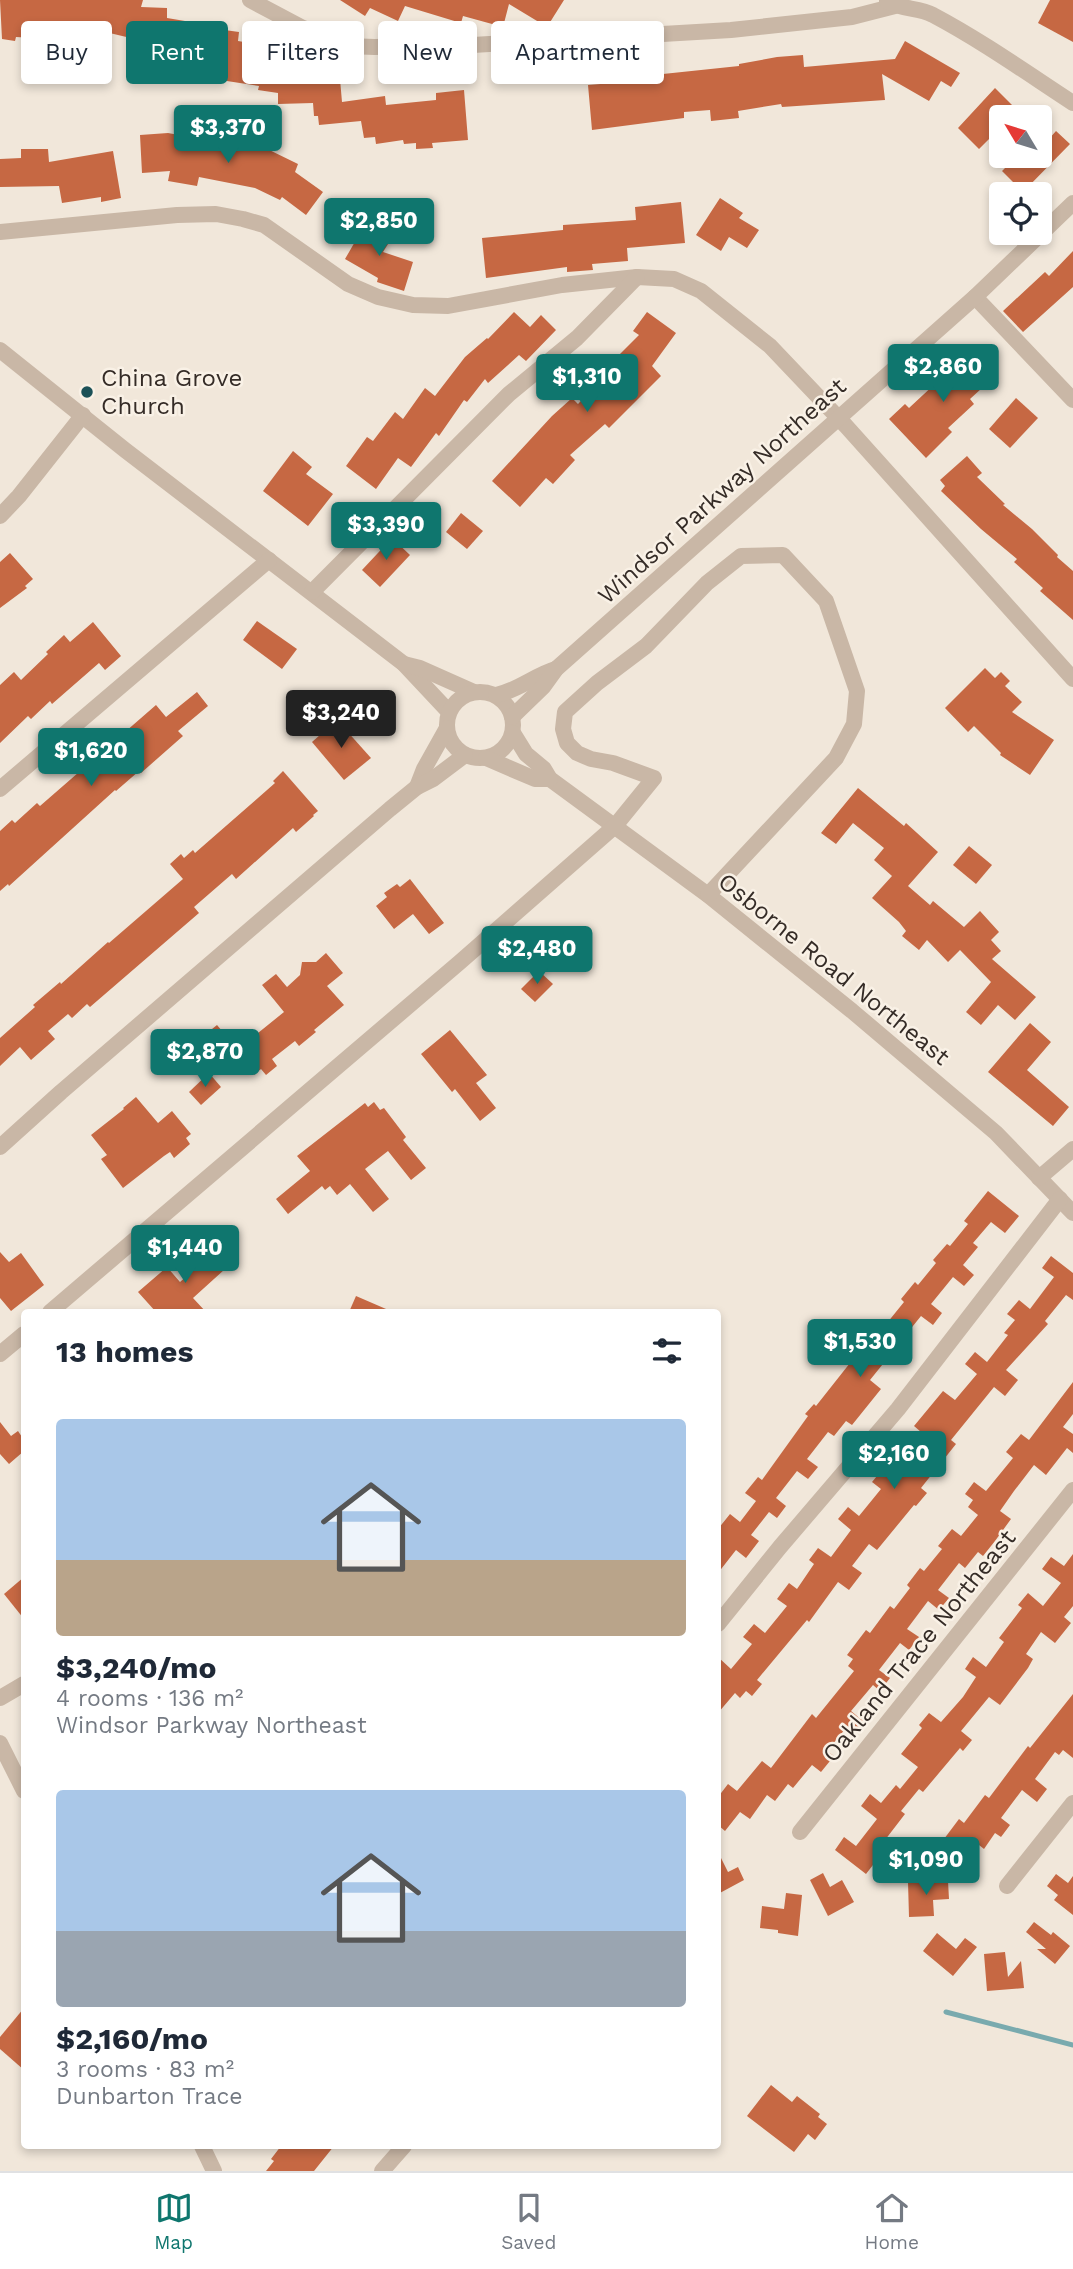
<!DOCTYPE html>
<meta charset="utf-8">
<style>
body{margin:0;font-family:"Work Sans",sans-serif;background:#f2f2f3;color:#1f2937;height:100vh;display:flex;flex-direction:column;font-size:26px;white-space:nowrap}
*{box-sizing:border-box;margin:0}
p{font-size:23px;color:#747a83}
.icon{flex:none;width:38px;height:38px;fill:none;stroke:currentColor;stroke-width:2;stroke-linecap:round;stroke-linejoin:round}
.map{position:relative;flex:1;overflow:hidden}
.details{position:absolute;left:21px;top:1309px;width:700px;height:840px;display:flex;flex-direction:column;background:#fff;border-radius:7px;box-shadow:0 4px 10px #0003}
.details>*{flex:none}
.hud{position:absolute;left:21px;top:21px;width:700px;height:63px;display:flex;gap:14px}
.needle{width:46px;rotate:308deg}
.tools{position:absolute;left:989px;top:105px;display:grid;gap:14px}
.tools a{display:grid;place-items:center;width:63px;height:63px;border-radius:7px;background:#fff;box-shadow:0 4px 10px #0003;font-size:35px}
.price{position:absolute;translate:-50% -60px;padding:0 16px;border-radius:7px;background:#0f766e;color:#fff;font-size:23px;line-height:46px;filter:drop-shadow(0 2px 4px #0008)}
.price::after{content:'';position:absolute;left:50%;top:42px;width:21px;height:16px;margin-left:-10px;background:inherit;clip-path:polygon(0 0,100% 0,50% 100%)}
.price.current{background:#222;color:#fff}
ul{padding:0;list-style:none}
li{display:grid;align-content:center;gap:14px;height:371px;padding:0 35px}
li span{display:grid;place-items:center;height:217px;border-radius:7px;color:#555}
li>.icon{margin-inline-start:auto}
span .icon{width:126px;height:126px;fill:#fffc;stroke-width:1}
li b{font-size:30px}
h2{display:flex;justify-content:space-between;align-items:center;height:84px;padding:0 35px;font-size:30px}
.chip{padding:0 24px;border-radius:7px;background:#fff;box-shadow:0 4px 10px #0003;font-size:24px;line-height:63px}
.chip.current{background:#0f766e;color:#fff}
.tabs{display:flex;justify-content:space-around;align-items:center;height:98px;border-top:2px solid #e0e1e3;background:#fff;font-size:19px;color:#747a83}
.tabs a{display:grid;justify-items:center;gap:4px}
.tabs .current{color:#0f766e}
.map>svg:first-child{display:block}
.lines{fill:none;stroke-linecap:round;stroke-linejoin:round}
.stream{stroke:#79aaae;stroke-width:5}
.building{fill:#c66843}
.minor{stroke:#c9b7a6;stroke-width:16}
.poi-dot{fill:#1c5157;stroke:#f9f1e6;stroke-width:2.5}
.labels{text-anchor:middle;stroke-width:5;stroke-linejoin:round;paint-order:stroke}
.poi-label{font-size:24px;fill:#352c27;stroke:#f9f1e6;text-anchor:start}
.street-label{font-size:24px;fill:#352c27;stroke:#f9f1e6}
</style>
<div class="map">
<svg width="1073" height="2171" viewBox="0 0 1073 2171">
<rect width="100%" height="100%" fill="#f1e7da"/>
<g class="lines">
<polyline class="stream" points="946,2012 1073,2045"/>
</g>
<g class="building">
<polygon points="0,0 143,0 141,7 167,8 167,18 203,24 203,27 239,32 238,41 275,47 271,68 307,67 307,83 340,79 342,102 385,96 386,105 436,100 436,93 464,90 468,140 432,143 433,148 416,149 416,143 404,144 403,140 376,144 375,137 364,138 361,121 319,125 318,116 314,116 313,103 278,104 278,93 258,90 259,86 214,79 215,70 170,63 171,54 138,52 139,40 97,30 94,48 70,44 71,40 16,37 15,41 2,39"/>
<polygon points="340,0 564,0 547,27 509,4 503,27 463,16 461,23 405,6 398,21 370,8 365,16"/>
<polygon points="1050,0 1073,0 1073,42 1038,23"/>
<polygon points="905,41 960,73 951,87 941,81 929,101 882,74 885,100 782,107 781,104 738,111 739,118 711,121 710,110 684,112 684,118 592,130 588,85 625,82 625,78 739,66 739,64 777,57 803,55 804,67 895,59"/>
<polygon points="995,88 1024,117 1001,117 1001,149 990,138 979,149 958,128"/>
<polygon points="231,128 245,130 243,137 258,140 257,144 298,164 295,172 323,192 306,215 282,197 280,200 255,188 199,177 197,186 168,181 170,171 142,173 140,135 168,133 228,144"/>
<polygon points="1056,131 1070,144 1023,192 1002,171 1017,156 1040,156 1040,132 1048,140"/>
<polygon points="21,149 48,149 49,162 113,151 121,198 101,202 101,197 62,203 59,186 0,187 0,159 21,158"/>
<polygon points="720,198 743,213 739,218 759,230 747,248 729,237 721,251 696,235"/>
<polygon points="681,202 685,243 627,248 628,261 592,264 593,270 567,272 567,267 486,278 482,238 563,230 563,225 636,220 635,207"/>
<polygon points="367,221 393,236 383,252 413,262 404,291 377,282 378,278 345,259"/>
<polygon points="1073,251 1073,287 1023,332 1003,311 1045,272 1049,276"/>
<polygon points="514,312 530,327 541,315 556,330 526,361 519,355 488,383 485,379 467,402 464,400 439,436 436,433 411,467 398,458 376,489 346,466 367,437 373,441 395,412 403,419 425,388 435,396 465,357 487,338 488,339"/>
<polygon points="647,312 676,333 652,366 661,376 609,428 605,424 570,455 575,460 553,484 546,478 520,507 492,481 552,416 572,398 578,404 611,370 608,366 639,335 633,331"/>
<polygon points="967,347 994,377 970,399 974,404 948,428 952,432 926,458 889,419 905,404 909,408 952,368 948,364"/>
<polygon points="1016,398 1038,418 1010,448 989,429"/>
<polygon points="293,451 312,467 306,474 333,494 308,526 263,491"/>
<polygon points="967,456 982,473 977,477 1005,504 1003,505 1032,529 1058,555 1057,557 1073,571 1073,620 1040,591 1043,588 1014,562 1017,559 981,529 941,491 945,486 940,480"/>
<polygon points="461,513 483,531 467,549 446,532"/>
<polygon points="392,538 410,555 380,587 362,570"/>
<polygon points="10,553 33,579 25,586 27,588 0,608 0,562"/>
<polygon points="257,621 297,649 282,669 243,640"/>
<polygon points="93,622 121,656 105,670 99,663 52,704 50,701 31,719 28,716 0,743 0,685 14,672 21,680 48,654 46,652 64,635 70,642"/>
<polygon points="985,668 995,678 1001,672 1010,681 1005,686 1022,702 1012,712 1054,740 1030,775 1000,755 1001,753 974,726 968,732 945,708"/>
<polygon points="197,692 208,706 178,731 183,736 141,773 139,771 116,791 115,790 9,886 8,884 0,891 0,831 12,820 15,823 37,803 40,806 156,705 166,717"/>
<polygon points="337,720 371,758 344,780 312,742"/>
<polygon points="283,771 318,811 313,815 314,816 296,832 293,828 236,879 232,874 194,907 199,913 90,1007 87,1004 72,1018 68,1014 48,1031 55,1039 31,1060 20,1047 0,1066 0,1038 35,1007 33,1005 60,982 61,984 108,942 109,943 183,879 170,864 181,854 184,858 193,850 195,853 275,783 273,781"/>
<polygon points="858,788 904,826 906,823 938,852 908,886 930,905 933,901 964,927 980,911 999,932 991,940 1001,951 992,959 1036,997 1015,1020 998,1005 981,1025 966,1012 991,982 960,950 948,962 927,940 919,950 902,936 906,931 899,922 872,898 892,876 874,860 884,848 853,823 836,844 821,833"/>
<polygon points="969,846 992,865 976,884 953,865"/>
<polygon points="410,879 444,923 429,934 413,914 394,929 376,906 387,897 384,893 397,884 400,887"/>
<polygon points="326,953 343,973 327,986 344,1005 314,1030 316,1032 299,1046 295,1041 272,1059 277,1066 266,1075 261,1069 254,1075 243,1061 230,1071 202,1037 217,1025 233,1044 249,1031 253,1037 284,1012 262,985 276,974 287,987 300,975 302,962 316,962"/>
<polygon points="539,971 553,984 535,1002 521,989"/>
<polygon points="1030,1023 1051,1042 1027,1070 1069,1107 1053,1126 988,1072"/>
<polygon points="450,1030 487,1075 476,1083 496,1108 480,1121 455,1089 452,1092 421,1054"/>
<polygon points="209,1073 221,1087 201,1105 189,1092"/>
<polygon points="136,1097 158,1123 172,1111 191,1134 186,1138 190,1144 174,1158 170,1152 164,1156 123,1188 101,1159 107,1155 91,1135 124,1109 123,1108"/>
<polygon points="374,1102 380,1110 384,1108 406,1137 403,1140 426,1168 411,1180 388,1151 365,1169 389,1199 373,1212 350,1184 337,1195 330,1186 325,1190 322,1186 288,1214 276,1199 310,1171 297,1156 365,1103 368,1107"/>
<polygon points="988,1191 1019,1216 1005,1233 991,1222 973,1243 978,1247 963,1265 974,1275 964,1286 953,1277 931,1304 942,1313 933,1325 921,1316 900,1342 912,1350 902,1363 891,1354 870,1380 881,1389 852,1425 846,1421 834,1436 828,1432 807,1459 818,1467 808,1479 797,1471 776,1498 786,1506 777,1518 769,1512 751,1535 759,1541 746,1558 736,1550 718,1573 718,1529 730,1514 740,1522 756,1501 745,1493 758,1477 762,1480 808,1416 805,1414 814,1404 816,1406 884,1320 887,1323 904,1302 901,1299 915,1282 918,1285 936,1263 933,1260 947,1244 950,1246 968,1224 964,1221"/>
<polygon points="222,1245 235,1260 193,1298 206,1312 156,1312 138,1292 167,1267 180,1282"/>
<polygon points="0,1252 9,1262 21,1253 44,1285 11,1311 0,1298"/>
<polygon points="1051,1256 1073,1273 1073,1300 1066,1295 1045,1321 1048,1324 1006,1370 1018,1380 1005,1396 994,1387 951,1440 956,1444 921,1488 927,1493 916,1506 914,1505 877,1550 869,1544 852,1566 862,1573 849,1590 838,1582 809,1622 807,1620 757,1680 762,1684 752,1696 746,1691 740,1698 735,1693 718,1713 718,1657 731,1669 752,1644 743,1637 754,1624 765,1633 787,1606 777,1599 789,1583 797,1589 814,1564 809,1560 818,1548 831,1557 851,1530 838,1519 848,1507 859,1516 881,1489 872,1482 882,1470 893,1479 915,1452 909,1447 921,1432 914,1426 943,1391 955,1400 977,1374 965,1364 975,1352 987,1362 1008,1335 1004,1333 1015,1320 1007,1314 1019,1300 1030,1309 1054,1277 1042,1268"/>
<polygon points="356,1296 393,1312 349,1312"/>
<polygon points="1073,1382 1073,1414 1063,1427 1073,1434 1073,1453 1067,1448 1046,1475 1034,1465 1014,1491 1000,1511 1011,1519 995,1541 983,1556 978,1552 965,1568 959,1563 938,1590 949,1598 939,1610 928,1601 907,1629 919,1637 909,1650 900,1643 879,1670 890,1678 880,1691 873,1685 851,1711 863,1721 853,1734 846,1728 827,1751 834,1756 821,1772 812,1765 793,1788 788,1784 775,1801 767,1795 750,1819 740,1812 725,1831 718,1825 718,1797 728,1784 737,1791 762,1761 771,1768 812,1714 816,1718 854,1671 848,1666 853,1659 847,1655 866,1630 870,1633 890,1606 894,1609 910,1588 907,1585 920,1568 924,1571 942,1549 938,1546 952,1529 961,1536 978,1515 968,1507 973,1500 965,1494 974,1482 986,1491 1013,1458 1006,1452 1021,1434 1029,1440"/>
<polygon points="0,1422 11,1436 18,1431 24,1440 24,1451 9,1464 0,1454"/>
<polygon points="1073,1554 1073,1606 1064,1617 1071,1623 1055,1643 1041,1632 1026,1654 1033,1659 1028,1668 1000,1705 989,1697 961,1731 972,1740 963,1751 960,1748 923,1792 919,1789 901,1811 905,1814 885,1840 890,1843 866,1874 835,1850 844,1837 856,1846 877,1819 861,1806 870,1794 881,1803 896,1785 900,1789 918,1767 901,1754 922,1728 919,1725 929,1713 941,1722 963,1697 976,1677 965,1669 973,1657 986,1667 1004,1642 999,1638 1022,1608 1018,1605 1028,1593 1043,1606 1061,1583 1042,1569 1051,1557 1064,1566"/>
<polygon points="24,1577 24,1619 4,1594"/>
<polygon points="1073,1694 1073,1758 1063,1750 1059,1755 1055,1752 1035,1779 1047,1789 1037,1802 1022,1790 1001,1818 1010,1825 1001,1837 995,1833 984,1849 974,1841 955,1866 935,1851 959,1819 964,1823 985,1795 989,1798 1028,1746 1030,1748"/>
<polygon points="718,1852 728,1872 738,1867 744,1880 718,1894"/>
<polygon points="823,1873 830,1887 842,1880 854,1902 828,1916 810,1880"/>
<polygon points="1056,1874 1068,1883 1073,1876 1073,1915 1054,1900 1058,1895 1047,1886"/>
<polygon points="948,1881 949,1899 933,1900 934,1916 909,1917 908,1882"/>
<polygon points="786,1893 802,1895 798,1936 778,1933 778,1930 760,1928 762,1906 784,1909"/>
<polygon points="1034,1922 1051,1935 1053,1932 1070,1946 1055,1964 1037,1949 1046,1949 1026,1932"/>
<polygon points="937,1933 956,1949 965,1938 977,1947 953,1976 923,1951"/>
<polygon points="1005,1952 1008,1977 1021,1961 1024,1988 987,1991 984,1954"/>
<polygon points="24,2008 24,2070 0,2049 0,2037"/>
<polygon points="771,2085 792,2102 797,2096 820,2114 818,2117 827,2124 815,2140 808,2134 794,2152 747,2116"/>
<polygon points="281,2146 334,2146 314,2171 266,2171 274,2161 271,2159"/>
</g>
<g class="lines">
<g class="minor">
<polyline points="250,0 303,28 350,46 374,47 473,45 731,30 852,17 895,6"/>
<path d="M887,1C901,10 919,7 933,15C982,41 1027,73 1073,103"/>
<polyline points="0,232 177,215 216,214 243,219 264,225 348,284 378,297 413,305 448,306 562,285 637,277 674,279 701,291 770,346 846,426 1073,679"/>
<polyline points="975,297 1073,400"/>
<polyline points="0,350 125,450 404,664 449,712"/>
<polyline points="0,516 19,496 83,415"/>
<polyline points="312,592 509,394 577,338 637,277"/>
<polyline points="404,664 420,668 474,692"/>
<circle cx="480" cy="725" r="33"/>
<path d="M496,695C520,690 533,676 556,669"/>
<polyline points="512,717 543,687 556,669 975,297 1073,203"/>
<polyline points="513,733 526,754 544,769 550,779 708,895 852,1011 996,1133 1073,1213"/>
<polyline points="486,758 535,779 550,779"/>
<polyline points="417,787 424,769 447,728"/>
<polyline points="0,789 269,560"/>
<polyline points="0,1147 61,1092 390,809 417,787 433,779 465,755"/>
<polyline points="1039,1178 1073,1149"/>
<polyline points="50,1312 460,962 615,826 654,778 613,763 591,759 577,753 567,743 563,729 565,712 597,683 646,646 707,583 741,556 783,555 826,601 857,691 854,724 836,758 708,895"/>
<polyline points="0,1354 24,1334"/>
<polyline points="718,1624 780,1547 898,1409 1060,1199"/>
<polyline points="0,1698 24,1684"/>
<polyline points="0,1743 24,1791"/>
<polyline points="800,1832 1073,1490"/>
<polyline points="1007,1886 1073,1803"/>
<polyline points="202,2146 214,2171"/>
<polyline points="382,2171 404,2146"/>
</g>
</g>
<circle class="poi-dot" cx="87" cy="392" r="7"/>
<g class="labels">
<g class="poi-label">
<text x="101" y="386">China Grove<tspan x="101" dy="28">Church</tspan></text>
</g>
<g class="street-label">
<text transform="translate(722 491) rotate(-42)" y="8">Windsor Parkway Northeast</text>
<text transform="translate(834 969) rotate(39)" y="8">Osborne Road Northeast</text>
<text transform="translate(919 1646) rotate(-51)" y="8">Oakland Trace Northeast</text>
</g>
</g>
</svg>
<div class="tools">
<a><svg class="needle" viewBox="-14 -14 28 28"><path d="M0-13l5 13h-10z" fill="#e53935"/><path d="M0 13l5-13h-10z" fill="#747a83"/></svg></a>
<a><svg class="icon" aria-label="locate" viewBox="0 0 24 24"><circle cx="12" cy="12" r="6"/><path d="M12 2v4M12 18v4M2 12h4M18 12h4"/></svg></a>
</div>
<b class="price" style="left:228px;top:165px">$3,370</b>
<b class="price" style="left:379px;top:258px">$2,850</b>
<b class="price" style="left:943px;top:404px">$2,860</b>
<b class="price" style="left:587px;top:414px">$1,310</b>
<b class="price" style="left:386px;top:562px">$3,390</b>
<b class="price current" style="left:341px;top:750px">$3,240</b>
<b class="price" style="left:91px;top:788px">$1,620</b>
<b class="price" style="left:537px;top:986px">$2,480</b>
<b class="price" style="left:205px;top:1089px">$2,870</b>
<b class="price" style="left:185px;top:1285px">$1,440</b>
<b class="price" style="left:860px;top:1379px">$1,530</b>
<b class="price" style="left:894px;top:1491px">$2,160</b>
<b class="price" style="left:926px;top:1897px">$1,090</b>
<div class="hud">
<a class="chip">Buy</a>
<a class="chip current">Rent</a>
<a class="chip">Filters</a>
<a class="chip">New</a>
<a class="chip">Apartment</a>
</div>
<section class="details">
<h2>13 homes<svg class="icon" aria-label="filters" viewBox="0 0 24 24"><path d="M4 7h16M4 17h16"/><circle cx="9" cy="7" r="2"/><circle cx="15" cy="17" r="2"/></svg></h2>
<ul>
<li><span style="background:linear-gradient(#a9c7e8 65%,#b9a48a 0)"><svg class="icon" aria-label="home" viewBox="0 0 24 24"><path d="M3 11l9-7 9 7M6 9v11h12V9"/></svg></span><div><b>$3,240/mo</b><p>4 rooms · 136 m²</p><p>Windsor Parkway Northeast</p></div></li>
<li><span style="background:linear-gradient(#a9c7e8 65%,#9aa5b1 0)"><svg class="icon" aria-label="home" viewBox="0 0 24 24"><path d="M3 11l9-7 9 7M6 9v11h12V9"/></svg></span><div><b>$2,160/mo</b><p>3 rooms · 83 m²</p><p>Dunbarton Trace</p></div></li>
</ul>
</section>
</div>
<nav class="tabs">
<a class="current"><svg class="icon" aria-label="map" viewBox="0 0 24 24"><path d="M3 6l6-2 6 2 6-2v14l-6 2-6-2-6 2zM9 4v14M15 6v14"/></svg>Map</a>
<a><svg class="icon" aria-label="saved" viewBox="0 0 24 24"><path d="M7 4h10v16l-5-4-5 4z"/></svg>Saved</a>
<a><svg class="icon" aria-label="home" viewBox="0 0 24 24"><path d="M3 11l9-7 9 7M6 9v11h12V9"/></svg>Home</a>
</nav>
